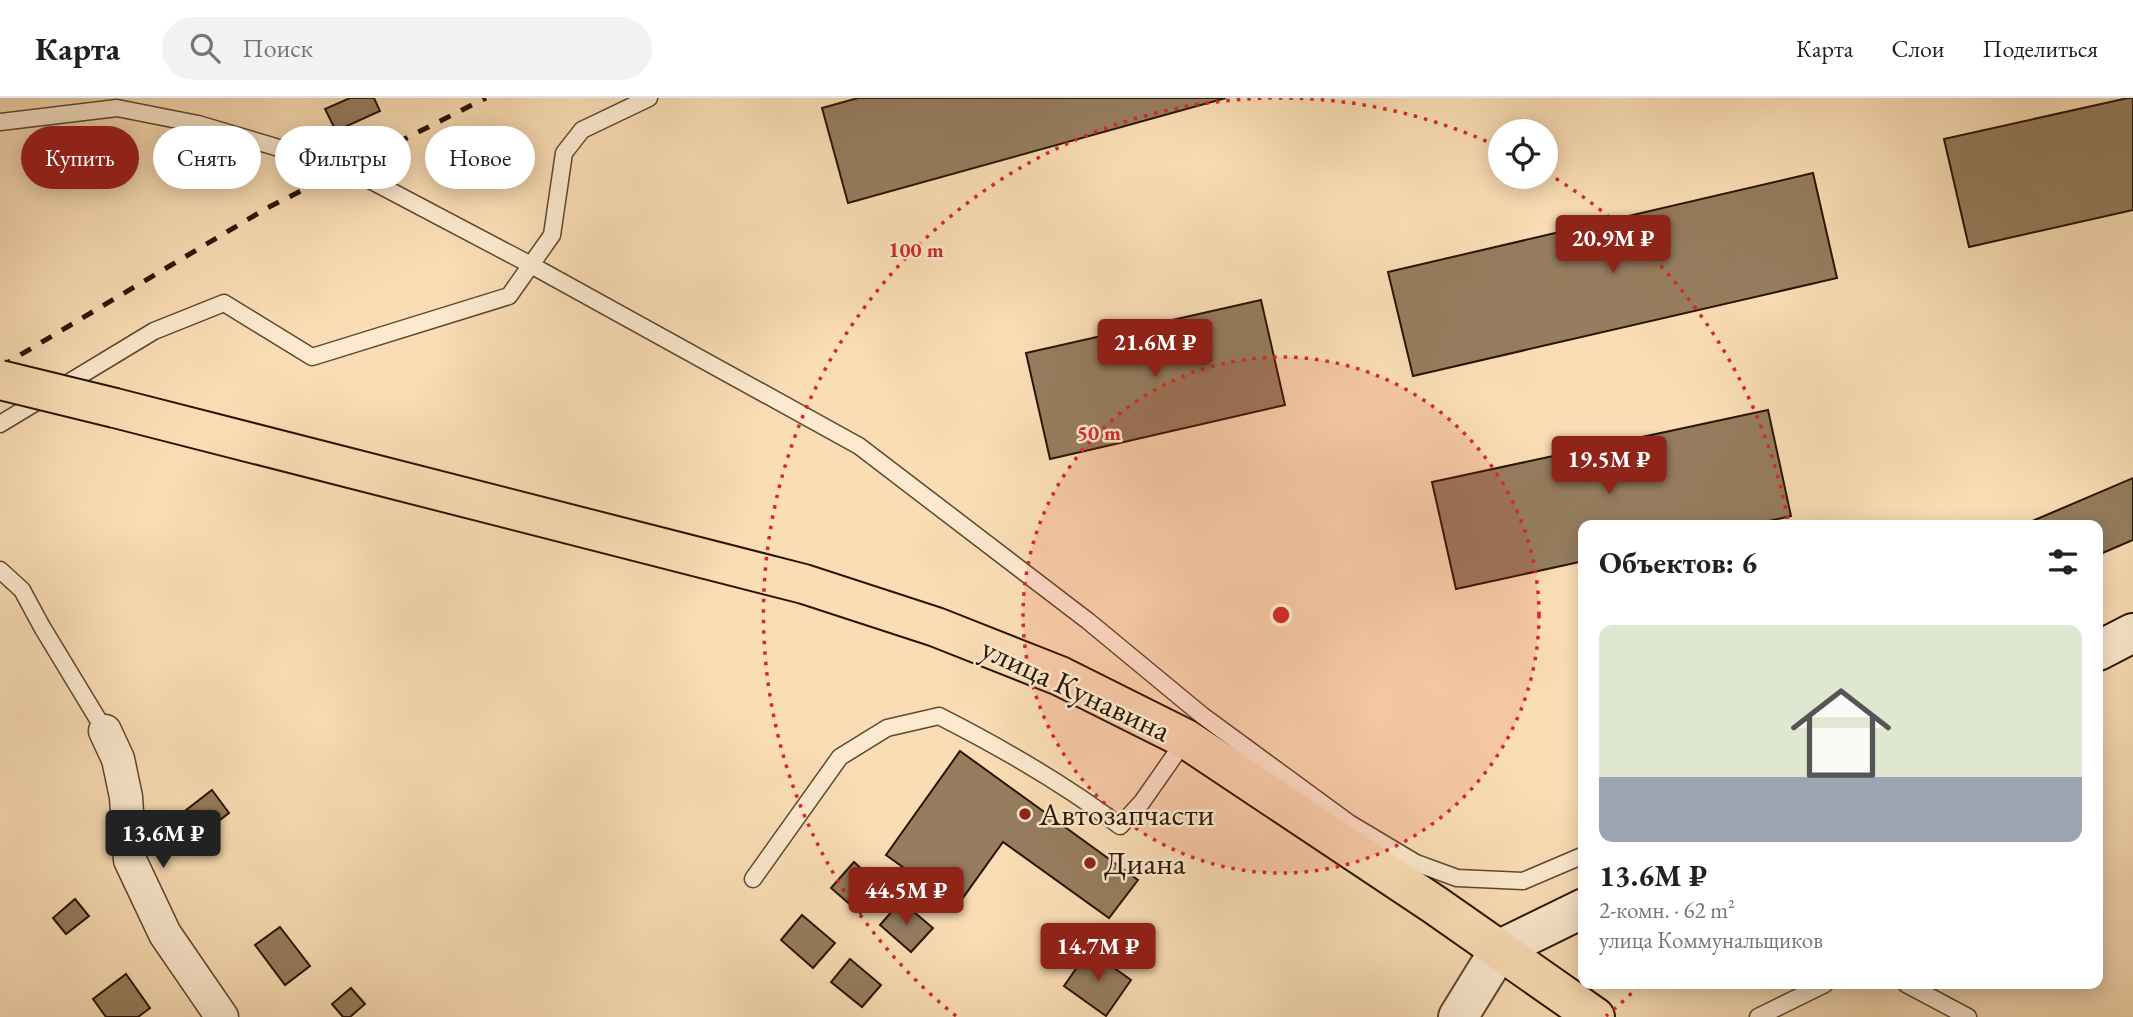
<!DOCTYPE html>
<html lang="ru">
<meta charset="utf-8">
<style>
body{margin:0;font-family:"EB Garamond",serif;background:#f2f2f2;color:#202124;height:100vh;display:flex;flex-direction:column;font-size:26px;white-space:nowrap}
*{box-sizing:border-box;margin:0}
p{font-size:23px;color:#757577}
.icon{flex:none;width:38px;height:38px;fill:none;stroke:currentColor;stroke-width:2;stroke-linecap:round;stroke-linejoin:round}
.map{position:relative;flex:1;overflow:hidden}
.side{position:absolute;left:1578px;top:422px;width:525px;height:469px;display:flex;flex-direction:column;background:#fff;border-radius:14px;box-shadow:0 4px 18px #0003}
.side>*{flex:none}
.hud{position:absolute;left:21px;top:28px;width:665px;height:63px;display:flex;gap:14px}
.controls{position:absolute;left:1488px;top:21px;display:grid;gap:14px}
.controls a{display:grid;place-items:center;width:70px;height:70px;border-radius:50%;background:#fff;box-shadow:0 4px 18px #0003;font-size:35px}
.price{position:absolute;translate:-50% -60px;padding:0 16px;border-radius:7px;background:#8f2418;color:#fff;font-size:23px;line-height:46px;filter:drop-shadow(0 2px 4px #0008)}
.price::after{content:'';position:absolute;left:50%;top:42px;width:21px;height:16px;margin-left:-10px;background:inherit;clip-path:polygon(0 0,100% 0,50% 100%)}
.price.current{background:#222;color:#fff}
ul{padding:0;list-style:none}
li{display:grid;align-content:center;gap:14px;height:371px;padding:0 21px}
li span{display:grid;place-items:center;height:217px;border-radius:14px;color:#555}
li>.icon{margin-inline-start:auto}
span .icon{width:126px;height:126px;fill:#fffc;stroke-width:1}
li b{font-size:30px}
h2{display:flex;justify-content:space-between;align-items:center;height:84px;padding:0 21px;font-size:30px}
.tag{padding:0 24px;border-radius:32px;background:#fff;box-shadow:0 4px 18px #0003;font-size:24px;line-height:63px}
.tag.current{background:#8f2418;color:#fff}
header{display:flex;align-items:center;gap:42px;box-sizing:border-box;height:98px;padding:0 35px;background:#fff;border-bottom:2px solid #e0e0e0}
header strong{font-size:33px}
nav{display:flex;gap:38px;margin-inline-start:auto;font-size:24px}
.search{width:490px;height:63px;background:#f2f2f2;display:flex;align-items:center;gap:18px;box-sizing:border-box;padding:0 24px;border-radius:38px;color:#757577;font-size:26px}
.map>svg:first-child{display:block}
.building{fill:#967d5f;stroke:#291601;stroke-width:2}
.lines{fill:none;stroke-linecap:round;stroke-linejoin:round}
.service-casing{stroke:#5d482e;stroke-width:19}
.minor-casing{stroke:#5d482e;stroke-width:35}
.tertiary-casing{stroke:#5d482e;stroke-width:42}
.secondary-casing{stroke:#291601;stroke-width:42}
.primary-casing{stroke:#291601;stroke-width:42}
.service{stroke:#fce9cf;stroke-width:16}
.minor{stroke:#fce9cf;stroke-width:32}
.tertiary{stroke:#fce9cf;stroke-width:38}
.secondary{stroke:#fce9cf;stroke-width:38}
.primary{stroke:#faddb5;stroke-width:38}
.rail{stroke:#291601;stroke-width:5;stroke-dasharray:12 12;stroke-linecap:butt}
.primary-bridge-casing{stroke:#291601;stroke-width:42;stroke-linecap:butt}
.primary-bridge{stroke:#faddb5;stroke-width:38}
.ring{fill:none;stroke:#d62828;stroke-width:3.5;stroke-dasharray:3.5 7}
.poi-dot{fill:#8f2418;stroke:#fce9cf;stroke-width:2.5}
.labels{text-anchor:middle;stroke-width:5;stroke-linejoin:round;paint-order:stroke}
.street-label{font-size:32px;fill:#291601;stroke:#fce9cf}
.poi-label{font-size:32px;fill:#291601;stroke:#fce9cf;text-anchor:start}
.centre{fill:#d62828;stroke:#fce9cf;stroke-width:3.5}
.ring-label{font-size:21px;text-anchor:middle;font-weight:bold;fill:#d62828;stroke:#fce9cf;stroke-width:5;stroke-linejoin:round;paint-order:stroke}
</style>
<header>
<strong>Карта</strong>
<div class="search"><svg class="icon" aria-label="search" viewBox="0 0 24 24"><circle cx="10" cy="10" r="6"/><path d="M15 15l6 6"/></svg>Поиск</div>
<nav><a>Карта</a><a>Слои</a><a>Поделиться</a></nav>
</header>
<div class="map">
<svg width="2133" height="919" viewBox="0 0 2133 919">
<rect width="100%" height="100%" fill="#faddb5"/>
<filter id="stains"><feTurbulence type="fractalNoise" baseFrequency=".00286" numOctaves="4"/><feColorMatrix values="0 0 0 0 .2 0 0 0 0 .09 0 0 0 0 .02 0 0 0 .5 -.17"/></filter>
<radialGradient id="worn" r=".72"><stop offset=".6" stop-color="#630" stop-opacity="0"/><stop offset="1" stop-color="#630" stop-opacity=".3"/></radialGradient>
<g class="building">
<polygon points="350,0 374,0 380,13 336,33 325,11"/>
<polygon points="858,0 1226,0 848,105 822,10"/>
<polygon points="2128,0 2133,0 2133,112 1969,149 1944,41"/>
<polygon points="1813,75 1837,180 1413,278 1388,174"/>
<polygon points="1261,202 1285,307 1050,361 1026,255"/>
<polygon points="1768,312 1791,418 1751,427 1584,427 1584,463 1456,491 1432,384"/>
<polygon points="2133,380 2133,442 2098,457 2098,427 2023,427"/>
<polygon points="960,653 1138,782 1109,820 1003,744 957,808 886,757"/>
<polygon points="212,692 229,715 190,745 172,723"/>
<polygon points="854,764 882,789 860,815 831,790"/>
<polygon points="75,801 89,818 66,836 53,820"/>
<polygon points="901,803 933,830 911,854 880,827"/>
<polygon points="802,817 835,845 813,870 781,842"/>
<polygon points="280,829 310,868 285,887 255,847"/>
<polygon points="1089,852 1131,882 1106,918 1064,888"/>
<polygon points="850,861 881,887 862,909 831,884"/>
<polygon points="126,876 150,910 138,919 106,919 93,901"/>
<polygon points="351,890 365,906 350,919 343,919 332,906"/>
</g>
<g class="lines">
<g class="service-casing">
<g id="service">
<polyline points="0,24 117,10 198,26 347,70 531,167 859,348 1088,523 1203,618 1349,725 1416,765 1457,780 1523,783 1584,757"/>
<polyline points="0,326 154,233 224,205 312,259 509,198 552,137 564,55 582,32 649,0"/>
<polyline points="0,472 22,492 42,529 105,633"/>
<path d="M753,781L840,659L887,630L939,618C1002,650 1063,685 1120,728L1142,704L1186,641"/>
<polyline points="1906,886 1968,919"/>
<polyline points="1758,919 1825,886"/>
</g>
</g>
<g class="minor-casing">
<polyline id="minor" points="105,633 118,661 126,699 130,762 165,836 222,919"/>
</g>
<g class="tertiary-casing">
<polyline id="tertiary" points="1458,919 1500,851"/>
</g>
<g class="secondary-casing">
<g id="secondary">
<polyline points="2098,553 2133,535"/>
<polyline points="1500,851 1584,810"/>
</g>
</g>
<g class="primary-casing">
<polyline id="primary" points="115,310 804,486 936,529 1060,578 1186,641 1435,807 1595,919"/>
</g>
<use href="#service" class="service"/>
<use href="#minor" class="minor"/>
<use href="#tertiary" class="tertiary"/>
<use href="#secondary" class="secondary"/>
<use href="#primary" class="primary"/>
<polyline class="rail" points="0,269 267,110 486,0"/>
<g class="primary-bridge-casing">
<polyline id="primary-bridge" points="0,282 115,310"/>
</g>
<use href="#primary-bridge" class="primary-bridge"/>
</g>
<circle cx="1281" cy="517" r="258" fill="#d62828" fill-opacity=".12"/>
<g class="ring">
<circle cx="1281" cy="517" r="258"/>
<path d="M1639 888A516 516 0 0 1 1606 918M956 918A516 516 0 0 1 1499 49M1547 75A516 516 0 0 1 1788 423"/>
</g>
<g class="poi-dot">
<circle cx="1025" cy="716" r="7"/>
<circle cx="1090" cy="765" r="7"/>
</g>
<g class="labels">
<g class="street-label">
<text transform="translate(1076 591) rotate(25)" y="11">улица Кунавина</text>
</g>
<g class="poi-label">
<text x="1039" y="727">Автозапчасти</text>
<text x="1104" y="776">Диана</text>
</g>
</g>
<circle cx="1281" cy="517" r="10" class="centre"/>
<g class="ring-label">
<text x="916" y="159">100 m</text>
<text x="1099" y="342">50 m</text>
</g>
<rect width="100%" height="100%" filter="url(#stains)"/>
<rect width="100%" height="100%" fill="url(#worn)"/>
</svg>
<div class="controls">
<a><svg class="icon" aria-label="locate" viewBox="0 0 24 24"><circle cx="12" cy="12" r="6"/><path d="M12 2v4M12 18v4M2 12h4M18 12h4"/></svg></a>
</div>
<b class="price" style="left:1613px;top:177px">20.9M ₽</b>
<b class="price" style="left:1155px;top:281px">21.6M ₽</b>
<b class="price" style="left:1609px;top:398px">19.5M ₽</b>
<b class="price current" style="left:163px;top:772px">13.6M ₽</b>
<b class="price" style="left:906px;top:829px">44.5M ₽</b>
<b class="price" style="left:1098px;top:885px">14.7M ₽</b>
<div class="hud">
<a class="tag current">Купить</a>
<a class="tag">Снять</a>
<a class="tag">Фильтры</a>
<a class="tag">Новое</a>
</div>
<section class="side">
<h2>Объектов: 6<svg class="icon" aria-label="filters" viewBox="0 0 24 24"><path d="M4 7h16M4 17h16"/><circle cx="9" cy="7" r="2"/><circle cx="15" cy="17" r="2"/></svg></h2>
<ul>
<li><span style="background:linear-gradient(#dfe7d0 70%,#9aa5b1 0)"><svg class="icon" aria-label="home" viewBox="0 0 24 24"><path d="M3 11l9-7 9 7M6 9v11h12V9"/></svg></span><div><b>13.6M ₽</b><p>2-комн. · 62 m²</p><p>улица Коммунальщиков</p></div></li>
</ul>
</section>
</div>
